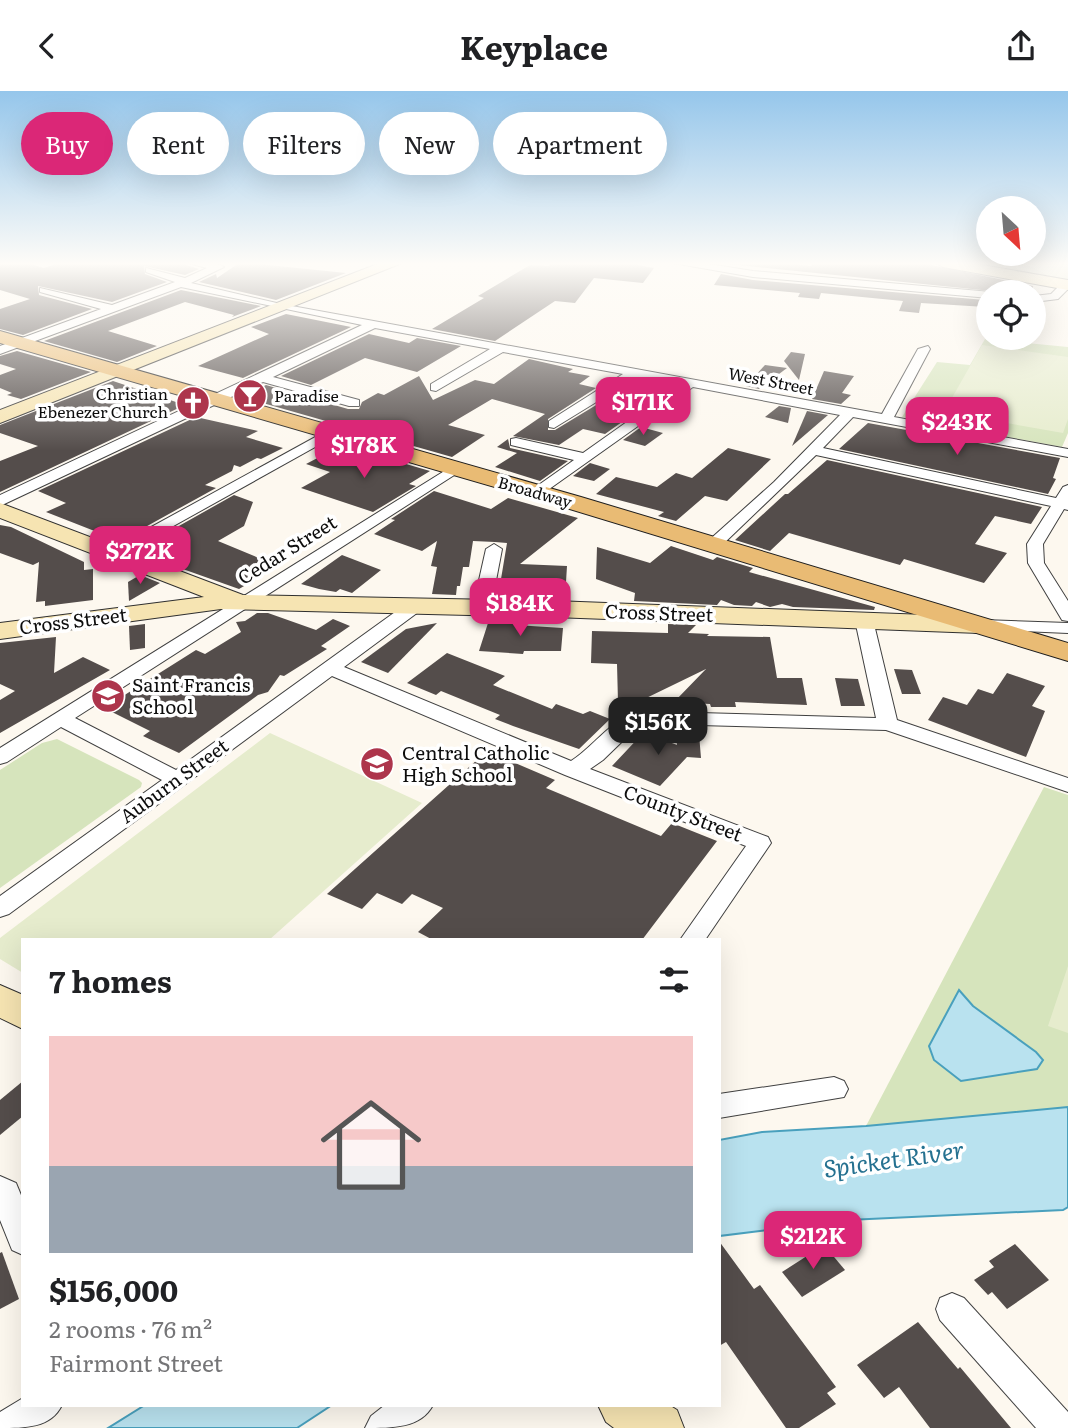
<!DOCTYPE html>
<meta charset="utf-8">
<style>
body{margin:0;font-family:Literata,serif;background:#f2f2f2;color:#202124;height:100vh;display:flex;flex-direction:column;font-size:26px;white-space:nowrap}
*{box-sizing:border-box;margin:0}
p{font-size:23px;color:#757577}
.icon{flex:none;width:38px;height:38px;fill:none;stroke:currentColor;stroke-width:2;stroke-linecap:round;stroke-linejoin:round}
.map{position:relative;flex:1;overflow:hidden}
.side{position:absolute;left:21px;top:847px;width:700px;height:469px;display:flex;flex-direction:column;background:#fff;border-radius:0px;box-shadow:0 7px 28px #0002}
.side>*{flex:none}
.guide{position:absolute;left:21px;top:21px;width:700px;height:63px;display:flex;gap:14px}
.needle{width:46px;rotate:154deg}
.tools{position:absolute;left:976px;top:105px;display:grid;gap:14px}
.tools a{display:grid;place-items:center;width:70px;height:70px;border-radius:50%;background:#fff;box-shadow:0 7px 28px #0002;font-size:35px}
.price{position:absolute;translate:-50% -60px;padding:0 16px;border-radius:14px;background:#db2777;color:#fff;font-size:23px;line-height:46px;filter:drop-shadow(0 2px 4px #0008)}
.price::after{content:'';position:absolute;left:50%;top:42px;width:21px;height:16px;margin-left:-10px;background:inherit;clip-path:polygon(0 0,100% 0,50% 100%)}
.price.on{background:#222;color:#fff}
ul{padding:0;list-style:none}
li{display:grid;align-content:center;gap:14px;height:371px;padding:0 28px}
li span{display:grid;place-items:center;height:217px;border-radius:0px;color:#555}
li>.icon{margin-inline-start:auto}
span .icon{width:126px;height:126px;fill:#fffc;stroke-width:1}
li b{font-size:30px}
h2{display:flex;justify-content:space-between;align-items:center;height:84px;padding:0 28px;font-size:30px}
.pill{padding:0 24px;border-radius:32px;background:#fff;box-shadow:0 7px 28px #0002;font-size:24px;line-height:63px}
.pill.on{background:#db2777;color:#fff}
header{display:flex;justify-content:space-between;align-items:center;height:91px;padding:0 28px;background:#fff;font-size:32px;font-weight:700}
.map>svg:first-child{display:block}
.green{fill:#d6e4bc}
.cemetery{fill:#d8ddc2}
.pitch{fill:#e6eccd}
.water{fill:#b9e2ef;stroke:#49a0bd;stroke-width:2}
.building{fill:#544d4b}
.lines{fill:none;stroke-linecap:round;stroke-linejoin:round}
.street-casing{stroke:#404040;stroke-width:2}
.secondary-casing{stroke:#2f2f2f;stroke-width:2}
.primary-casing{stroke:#1e1e1e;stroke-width:2}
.street{fill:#fff;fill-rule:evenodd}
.secondary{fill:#f6e4b2;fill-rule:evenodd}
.primary{fill:#e9bb74;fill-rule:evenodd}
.labels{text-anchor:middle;stroke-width:7;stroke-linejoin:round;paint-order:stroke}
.far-street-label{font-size:16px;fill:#0d0d0d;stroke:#fff}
.far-poi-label{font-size:16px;fill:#0d0d0d;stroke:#fff;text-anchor:end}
.street-label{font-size:19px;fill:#0d0d0d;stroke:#fff}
.poi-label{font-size:19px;fill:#0d0d0d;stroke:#fff;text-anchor:start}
.near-water-label{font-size:24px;font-style:italic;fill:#257190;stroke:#fff}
</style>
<header><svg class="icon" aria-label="back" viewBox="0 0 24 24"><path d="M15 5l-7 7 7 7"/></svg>Keyplace<svg class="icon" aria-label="share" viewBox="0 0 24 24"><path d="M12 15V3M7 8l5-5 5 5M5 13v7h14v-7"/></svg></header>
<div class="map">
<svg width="1068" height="1337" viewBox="0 0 1068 1337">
<rect width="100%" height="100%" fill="#fdf8ef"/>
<g class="green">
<polygon points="985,248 1068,256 1068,342 1062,356 902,326 937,271 970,274"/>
<polygon points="57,648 139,689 142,692 141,696 0,797 0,679 42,652"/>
<polygon points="1044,696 1068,704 1068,1016 866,1035"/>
</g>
<polygon class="cemetery" points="964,172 1068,172 1068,191"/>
<g class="pitch">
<polygon points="982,254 1068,266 1068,328 1063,342 944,321"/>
<polygon points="270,642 422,712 269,849 23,849 23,882 0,868 0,847"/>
<polygon points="1068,875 1068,942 1048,935"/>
</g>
<g class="water">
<polygon points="959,899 973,915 1036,961 1043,969 1037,978 961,990 934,969 929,955"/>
<polygon points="1068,1016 1068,1116 1063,1119 848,1129 719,1145 719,1049 762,1041 866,1035"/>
<polygon points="145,1314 332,1314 297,1337 108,1337"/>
</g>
<g class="building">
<polygon points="0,172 26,172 44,177 56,173 180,172 199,178 185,184 144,175 145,183 167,191 112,211 38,195 39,204 92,218 23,244 0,238 0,218 30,208 0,199"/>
<polygon points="239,172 250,172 346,182 276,209 199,191 216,183 217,187"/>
<polygon points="552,172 628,172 654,177 643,192 594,187 575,212 555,210 495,250 432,238 484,207 478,205 530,174 549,175"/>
<polygon points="782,172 811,175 812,172 922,172 1033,195 1032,201 1001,201 728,173"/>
<polygon points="721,183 753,189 985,209 986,216 921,212 919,222 899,220 903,210 821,202 819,208 798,206 800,202 714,194"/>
<polygon points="181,199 261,215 232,226 234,224 185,211 108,240 157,255 117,271 44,250"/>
<polygon points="286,223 351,236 243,287 198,275 269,243 251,236"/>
<polygon points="369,243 409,252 417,247 461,255 417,281 365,267 311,294 281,285"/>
<polygon points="17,260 91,281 21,308 7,304 12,302 0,297 0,284 16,278 0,273 0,265"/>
<polygon points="791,261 805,263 799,289 784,270"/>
<polygon points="529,268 573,278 568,281 590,285 579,293 596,297 548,328 548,339 555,339 616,302 653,309 605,343 583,338 559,354 513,345 545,323 492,308 448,334 485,344 452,366 242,306 266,294 348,318 359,318 362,311 378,302 384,304 419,285 433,309 475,289 494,293"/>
<polygon points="765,274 787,277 759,298 746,295"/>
<polygon points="824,280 854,285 842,302 851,304 841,313 812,308"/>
<polygon points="113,290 185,314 0,401 0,370 38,355 0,342 0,334"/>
<polygon points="779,315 791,317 788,332 765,326"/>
<polygon points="807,320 828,324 792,355"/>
<polygon points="196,326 258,340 246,346 283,357 261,368 257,367 240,376 234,374 232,380 205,394 216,397 120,450 46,421 66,412 38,400"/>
<polygon points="868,332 1060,367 1053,387 1056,388 1048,403 839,358"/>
<polygon points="641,336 663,342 645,355 623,349"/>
<polygon points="508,348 510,357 568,370 540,390 495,376 517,362 497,356"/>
<polygon points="728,357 771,368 727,410 705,405 676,430 658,425 664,421 596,403 616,386 657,396 676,382 692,387"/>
<polygon points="365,361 430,380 409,393 416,395 373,421 301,397 330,381 306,373 327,362 351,370"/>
<polygon points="827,369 1042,416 1031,433 995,425 975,453 1007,462 984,492 904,468 900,474 789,442 770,460 735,449 785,403 788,403"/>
<polygon points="590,372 610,378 594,390 573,385"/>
<polygon points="434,400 491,418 508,407 578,427 520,473 567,475 565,507 498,506 507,452 495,451 473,450 469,476 463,476 460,495 457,495 456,504 432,503 437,476 431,475 437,450 422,460 374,443 395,429 391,428"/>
<polygon points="234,404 253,411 244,435 218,450 278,475 239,498 163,471 167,469 138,458"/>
<polygon points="0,434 11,436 84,471 84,479 93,478 93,509 45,515 45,510 36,511 39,471 33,474 0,462"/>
<polygon points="671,455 713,469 717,466 753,477 749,481 875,516 874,519 793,516 782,513 770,516 756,511 752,515 734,514 721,509 717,514 634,510 635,502 596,488 597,456 650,472"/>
<polygon points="342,464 381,479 352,502 340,498 336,501 319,498 301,493"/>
<polygon points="140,484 160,492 129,510 128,491"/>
<polygon points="257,522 268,522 316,539 333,528 350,535 321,555 327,558 284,585 280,584 268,601 258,604 179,662 143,645 150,640 104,617 196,559 205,563 241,541 236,531 245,530"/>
<polygon points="494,527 515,528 515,534 563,537 561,560 524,560 523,563 479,560 488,532 494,532"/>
<polygon points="437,532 388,582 361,571 406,538"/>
<polygon points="145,533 145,557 130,559 129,535"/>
<polygon points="668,533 696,534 688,542 709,543 707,545 770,546 777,587 802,587 807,614 735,611 736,616 711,616 710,613 674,611 706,578 636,612 618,611 617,573 591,572 592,540 668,542"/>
<polygon points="56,546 54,582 83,566 110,579 0,642 0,609 15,600 0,593 0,552"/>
<polygon points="447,562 505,585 493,594 552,618 556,613 583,623 590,620 610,628 579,658 513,635 495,628 500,624 441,600 436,604 407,592"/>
<polygon points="894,578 912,579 921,603 902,603"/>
<polygon points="1007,582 1045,595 1032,615 1045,620 1026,666 928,629 943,606 967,614 978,598 993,603"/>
<polygon points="835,587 858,588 865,615 841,615"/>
<polygon points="644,641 677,654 676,643 699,643 701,667 687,666 660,695 612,675"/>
<polygon points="487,660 555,689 546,697 661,745 672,732 717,750 642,849 433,849 418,841 443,817 412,803 402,813 377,802 362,818 327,803"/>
<polygon points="23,990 23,1025 0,1044 0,1009"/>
<polygon points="719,1150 754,1198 760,1194 836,1296 827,1302 836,1313 799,1337 786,1337 726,1251 719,1255"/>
<polygon points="1015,1153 1049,1189 1007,1218 992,1201 988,1204 974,1189 994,1176 989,1170"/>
<polygon points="824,1154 845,1179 802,1206 782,1181"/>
<polygon points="2,1161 19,1208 0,1218 0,1162"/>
<polygon points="918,1231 958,1278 960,1276 1011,1337 930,1337 899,1296 884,1307 857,1274"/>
</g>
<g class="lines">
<g class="street-casing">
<g id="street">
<polygon points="188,172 216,172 224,176 191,192 281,213 882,323 918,258 928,255 930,258 894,326 1068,358 1068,366 853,326 823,357 1056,407 1063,396 1068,394 1068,419 1064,418 1043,453 1044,472 1068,510 1068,530 1062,529 1028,472 1027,453 1051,415 816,364 719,457 707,457 705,454 707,451 774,391 840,324 693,296 538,406 533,404 530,401 533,398 574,369 511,354 511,348 516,347 583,362 679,294 637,286 554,337 549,336 549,330 623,283 503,261 436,300 431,299 431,293 490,258 375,237 273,286 359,309 359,315 349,315 263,291 0,415 0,404 362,234 181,196 0,263 0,255 101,218 40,201 40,197 112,214 175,191 146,181 146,177 185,187 207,177"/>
<polygon points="673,172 703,172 753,180 991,201 989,201 989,207 753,186"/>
<polygon points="1068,191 1068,198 1058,208 1034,211 1034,205 1051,203 1062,192"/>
<polygon points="330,338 335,339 335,345 116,467 110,468 102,463"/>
<path d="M454,374L461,378L459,381L75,627L176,679L409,511L415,510L424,515L421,519L344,576L571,670C591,658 610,630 631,625L699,622L876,627L855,529L864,524L873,529L897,629L1068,687V701L886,639L699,634L636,637L603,669L590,678L768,746L771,752L705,849H680L746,755L565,684L332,585L9,823L0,826V805L162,689L61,636L7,671L0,673V657Z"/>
<polygon points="494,453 502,458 491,516 482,521 473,516 486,458"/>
<polygon points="983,529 1068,532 1068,542 977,538 974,534"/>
<polygon points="834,986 844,990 848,998 844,1006 719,1027 719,1003"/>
<polygon points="0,1085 16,1092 23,1109 23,1164 12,1159 0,1129"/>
<polygon points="952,1202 964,1207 1068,1321 1068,1337 1036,1337 940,1229 936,1218 940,1207"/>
<path d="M23,1307V1314H62C51,1337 25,1337 0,1337V1321Z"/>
<path d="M385,1314H433C421,1337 393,1337 365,1337L371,1325Z"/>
</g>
</g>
<g class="secondary-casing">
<g id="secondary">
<polygon points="380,172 402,172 0,332 0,319"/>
<polygon points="936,172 971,172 1068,189 1068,199 943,176"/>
<polygon points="0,412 243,504 554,510 979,526 988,529 992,534 988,539 979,542 554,526 221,518 0,548 0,532 204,506 0,427"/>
<polygon points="0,894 23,904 23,938 0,927"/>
<polygon points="598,1314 669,1314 677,1319 684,1337 614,1337 606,1331"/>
</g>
</g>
<g class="primary-casing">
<polygon id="primary" points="0,240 581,406 1068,552 1068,570 563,416 0,252"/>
</g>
<use href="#street" class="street"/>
<use href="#secondary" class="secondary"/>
<use href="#primary" class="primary"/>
</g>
<linearGradient id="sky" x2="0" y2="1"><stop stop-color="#95c6eb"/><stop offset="0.48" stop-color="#fefcf8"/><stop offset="1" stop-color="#fefcf8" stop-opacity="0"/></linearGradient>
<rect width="1068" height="360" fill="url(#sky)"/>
<defs>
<g id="bar-disc" transform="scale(1.75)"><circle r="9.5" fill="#ad354c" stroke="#fff"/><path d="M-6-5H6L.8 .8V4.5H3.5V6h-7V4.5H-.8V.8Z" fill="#fff"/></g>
<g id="church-disc" transform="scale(1.75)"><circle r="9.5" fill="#ad354c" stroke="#fff"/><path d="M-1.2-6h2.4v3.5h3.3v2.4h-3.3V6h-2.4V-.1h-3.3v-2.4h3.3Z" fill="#fff"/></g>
<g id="school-disc" transform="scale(1.75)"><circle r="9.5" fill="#ad354c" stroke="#fff"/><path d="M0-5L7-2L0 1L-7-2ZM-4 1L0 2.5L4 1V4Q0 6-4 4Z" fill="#fff"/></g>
</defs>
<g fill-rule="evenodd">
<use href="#bar-disc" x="250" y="305"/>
<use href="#church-disc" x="193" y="312"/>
<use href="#school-disc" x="108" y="605"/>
<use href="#school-disc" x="377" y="673"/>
</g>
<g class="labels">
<g class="far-street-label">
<text transform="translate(771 290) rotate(11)" y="6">West Street</text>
<text transform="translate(535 401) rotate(16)" y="6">Broadway</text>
</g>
<g class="far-poi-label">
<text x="168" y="309">Christian<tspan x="168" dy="18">Ebenezer Church</tspan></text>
<text x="274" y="311" text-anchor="start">Paradise</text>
</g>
<g class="street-label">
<text transform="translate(287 459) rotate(-32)" y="7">Cedar Street</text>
<text transform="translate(659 522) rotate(2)" y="7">Cross Street</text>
<text transform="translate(73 530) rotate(-7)" y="7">Cross Street</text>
<text transform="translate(174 690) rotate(-36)" y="7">Auburn Street</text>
<text transform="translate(683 722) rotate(21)" y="7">County Street</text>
</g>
<g class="poi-label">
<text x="132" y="601">Saint Francis<tspan x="132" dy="22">School</tspan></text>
<text x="402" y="669">Central Catholic<tspan x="402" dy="22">High School</tspan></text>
</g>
<g class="near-water-label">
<text transform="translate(894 1069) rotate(-8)" y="8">Spicket River</text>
</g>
</g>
</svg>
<div class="tools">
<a><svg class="needle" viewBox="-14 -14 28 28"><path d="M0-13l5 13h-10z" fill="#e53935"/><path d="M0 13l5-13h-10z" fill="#757577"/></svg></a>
<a><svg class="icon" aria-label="locate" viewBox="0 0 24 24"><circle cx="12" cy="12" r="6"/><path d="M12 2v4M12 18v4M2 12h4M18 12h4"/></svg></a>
</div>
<b class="price" style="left:643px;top:346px">$171K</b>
<b class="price" style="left:957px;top:366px">$243K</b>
<b class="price" style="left:364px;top:389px">$178K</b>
<b class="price" style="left:140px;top:495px">$272K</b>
<b class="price" style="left:520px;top:547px">$184K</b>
<b class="price on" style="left:658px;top:666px">$156K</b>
<b class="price" style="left:813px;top:1180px">$212K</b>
<div class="guide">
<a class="pill on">Buy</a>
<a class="pill">Rent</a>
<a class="pill">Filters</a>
<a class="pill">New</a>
<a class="pill">Apartment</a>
</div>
<section class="side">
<h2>7 homes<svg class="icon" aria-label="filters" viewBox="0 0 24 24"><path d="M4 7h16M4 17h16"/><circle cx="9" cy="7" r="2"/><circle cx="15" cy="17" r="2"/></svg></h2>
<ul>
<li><span style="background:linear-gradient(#f6c9c9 60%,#9aa5b1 0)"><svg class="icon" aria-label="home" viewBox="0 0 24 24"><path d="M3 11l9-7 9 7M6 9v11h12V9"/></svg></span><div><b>$156,000</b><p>2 rooms · 76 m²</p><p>Fairmont Street</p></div></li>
</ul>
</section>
</div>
